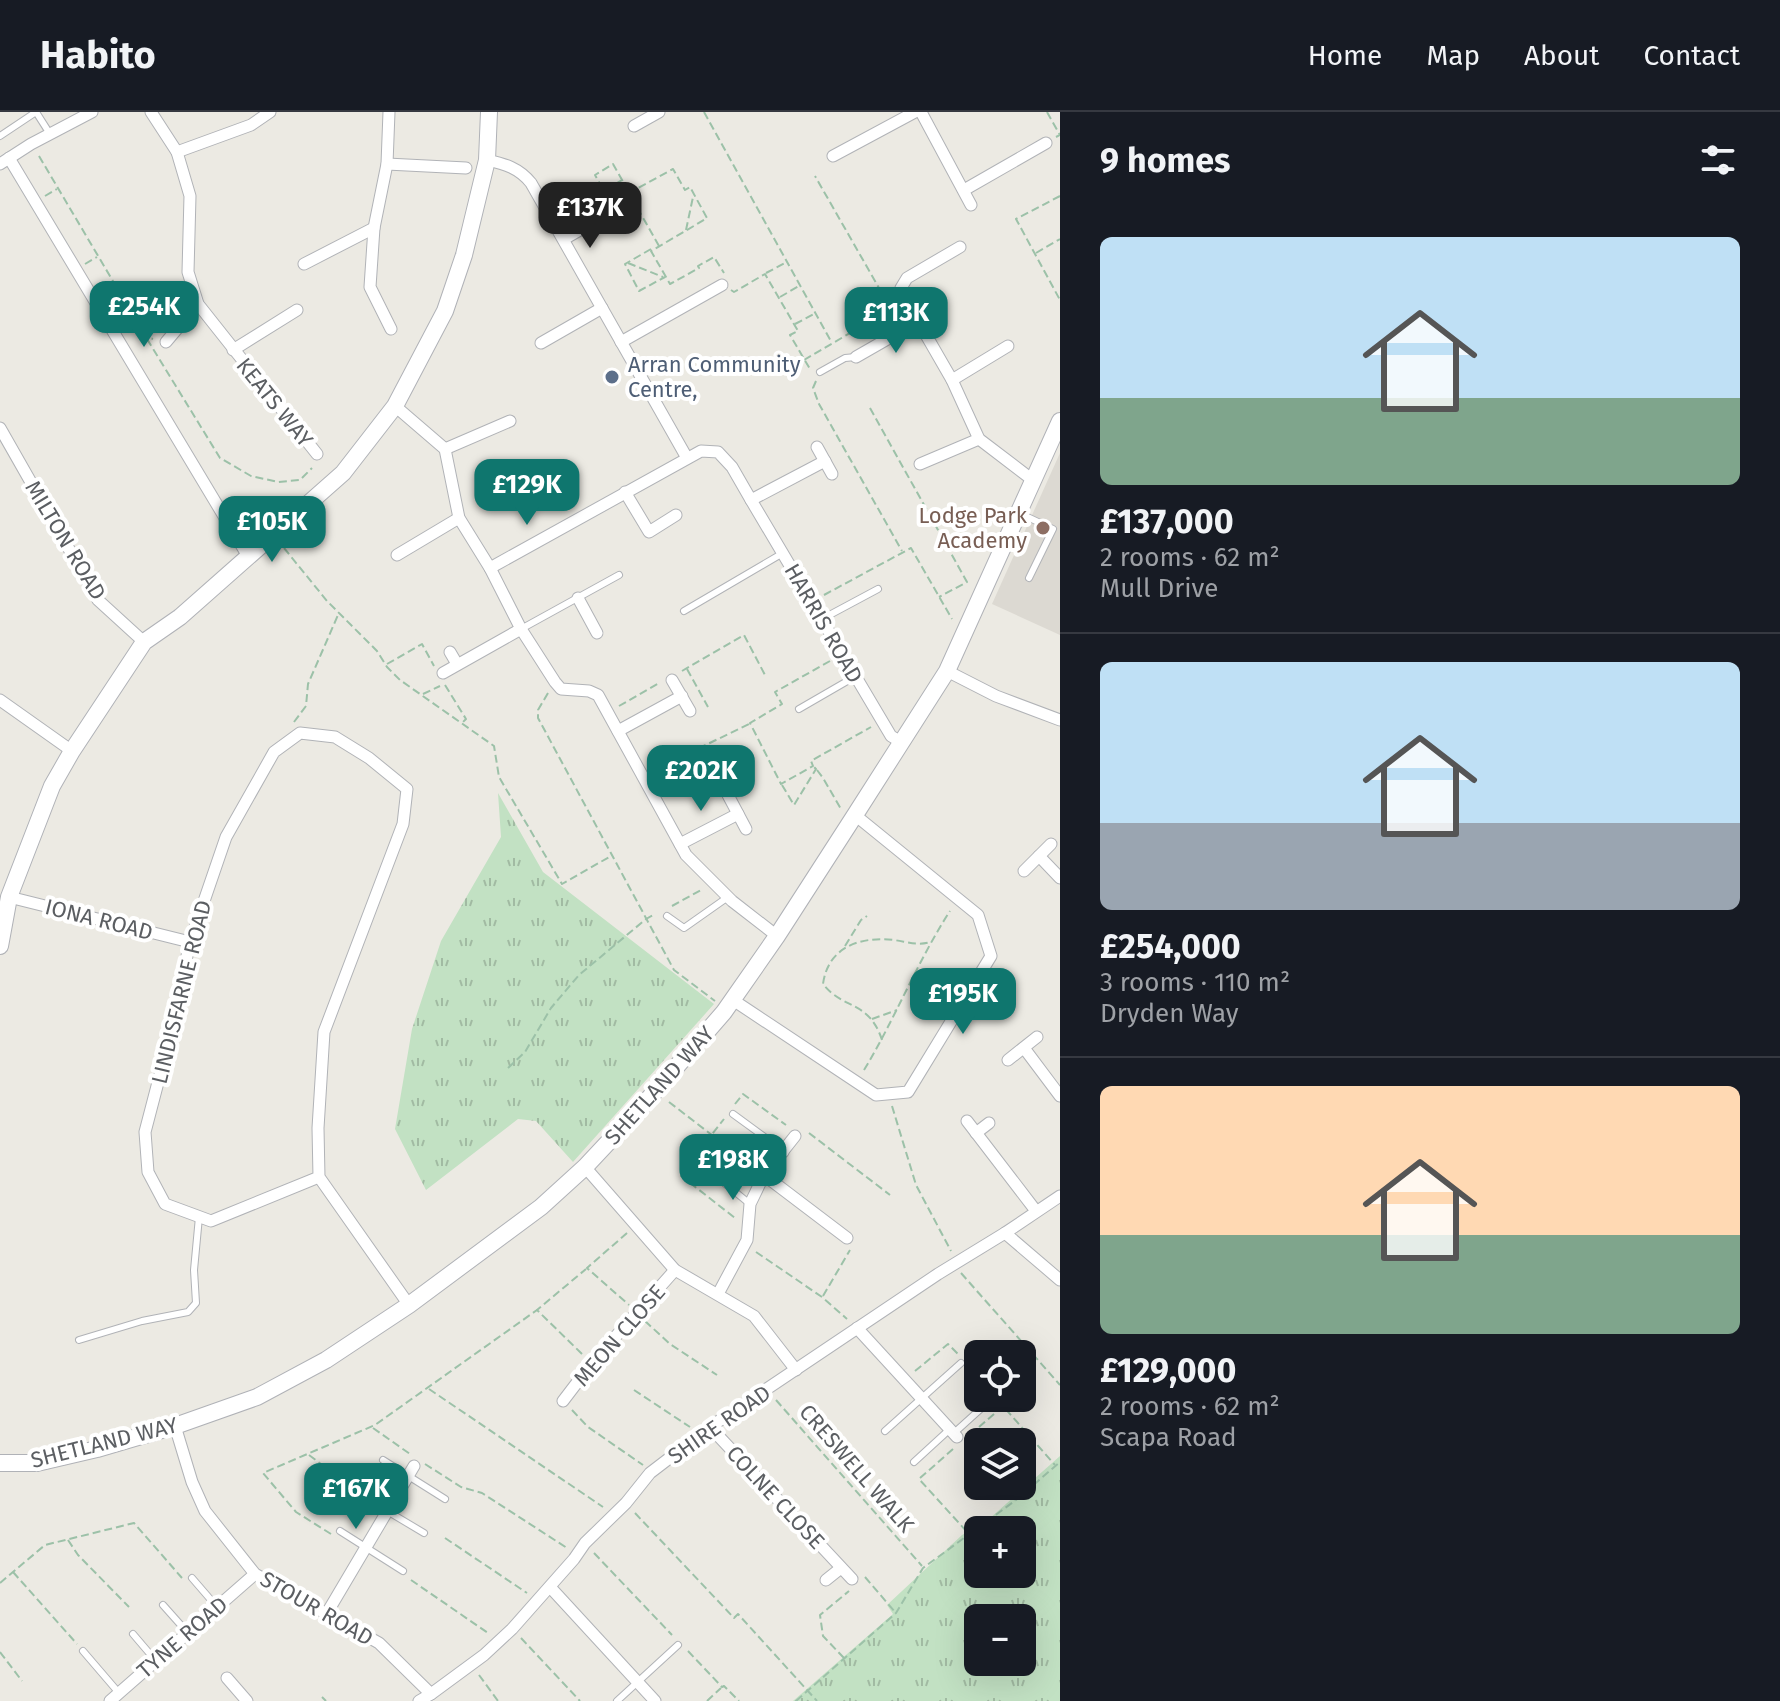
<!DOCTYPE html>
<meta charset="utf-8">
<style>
body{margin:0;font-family:"Fira Sans",sans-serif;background:#20242c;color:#f1f3f6;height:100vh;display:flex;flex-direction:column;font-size:30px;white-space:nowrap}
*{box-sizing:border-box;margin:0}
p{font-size:26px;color:#9ea1a6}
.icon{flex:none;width:44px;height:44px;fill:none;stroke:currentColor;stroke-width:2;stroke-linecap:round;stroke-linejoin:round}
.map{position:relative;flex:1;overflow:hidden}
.sheet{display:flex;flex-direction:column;background:#171b24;width:720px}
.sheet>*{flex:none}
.fabs{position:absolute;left:964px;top:1228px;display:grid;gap:16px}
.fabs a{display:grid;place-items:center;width:72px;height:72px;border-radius:12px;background:#171b24;box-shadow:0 8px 32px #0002;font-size:40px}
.price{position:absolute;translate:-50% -68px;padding:0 18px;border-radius:16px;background:#0f766e;color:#fff;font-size:26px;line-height:52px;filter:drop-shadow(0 2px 4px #0008)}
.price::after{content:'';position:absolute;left:50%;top:48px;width:24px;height:18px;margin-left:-12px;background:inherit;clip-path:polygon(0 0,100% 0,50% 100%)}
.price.current{background:#222;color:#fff}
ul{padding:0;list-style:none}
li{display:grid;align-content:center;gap:16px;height:424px;padding:0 40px}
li+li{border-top:2px solid #363941}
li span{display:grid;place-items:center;height:248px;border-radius:12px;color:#555}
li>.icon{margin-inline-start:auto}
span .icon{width:144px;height:144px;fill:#fffc;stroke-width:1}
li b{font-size:34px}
h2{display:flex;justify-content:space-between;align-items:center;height:96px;padding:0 40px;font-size:34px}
header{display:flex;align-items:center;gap:48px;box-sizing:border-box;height:112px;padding:0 40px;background:#171b24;border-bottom:2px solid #363941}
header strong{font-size:38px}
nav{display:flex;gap:44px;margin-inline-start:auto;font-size:28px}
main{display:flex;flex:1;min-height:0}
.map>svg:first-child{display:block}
.education{fill:#dcd9d2}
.grass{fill:url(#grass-tufts);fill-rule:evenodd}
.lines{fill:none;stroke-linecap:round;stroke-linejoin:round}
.lane-casing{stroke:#b1b3b7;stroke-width:8}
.street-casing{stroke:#b1b3b7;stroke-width:13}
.secondary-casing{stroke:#b0b2b7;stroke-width:18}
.path{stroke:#9cc1a8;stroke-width:2;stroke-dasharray:8 4;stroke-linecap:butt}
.lane{stroke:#fff;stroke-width:6}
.street{stroke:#fff;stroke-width:11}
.secondary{stroke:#fff;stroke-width:16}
.service-dot{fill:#5c6f8a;stroke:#fff;stroke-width:3}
.education-dot{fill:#8d6e63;stroke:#fff;stroke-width:3}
.labels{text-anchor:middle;stroke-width:8;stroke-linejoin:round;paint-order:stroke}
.service-label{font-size:22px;fill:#4e5e75;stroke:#fff;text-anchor:start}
.street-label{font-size:22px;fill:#5b5e62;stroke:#fff}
.education-label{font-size:22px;fill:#785e54;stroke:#fff;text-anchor:end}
</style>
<header>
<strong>Habito</strong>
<nav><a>Home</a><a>Map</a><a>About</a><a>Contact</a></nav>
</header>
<main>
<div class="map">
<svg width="1060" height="1589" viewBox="0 0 1060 1589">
<defs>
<pattern id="grass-tufts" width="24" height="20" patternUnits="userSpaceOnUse" patternTransform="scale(2)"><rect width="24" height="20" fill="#c2e1c3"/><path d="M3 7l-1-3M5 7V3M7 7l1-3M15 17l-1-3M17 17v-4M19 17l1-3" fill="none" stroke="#a1baa2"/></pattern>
</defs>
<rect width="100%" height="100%" fill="#eceae3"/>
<polygon class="education" points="1060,341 1060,523 992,492"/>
<g class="grass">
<polygon points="498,681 543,760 714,892 573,1050 536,1009 518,1007 426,1078 395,1017 412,917 441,829 501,725"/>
<path d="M1060,1344V1589H793L893,1502L887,1493L962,1423L988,1408ZM1022,1418V1462H978V1418ZM1022,1506V1550H978V1506Z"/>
</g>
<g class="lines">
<g class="lane-casing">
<g id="lane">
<polyline points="0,24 36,0 50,22"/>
<polyline points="820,260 845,246 856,245"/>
<polyline points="1019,401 1053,417 1029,466"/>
<polyline points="684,499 783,441"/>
<polyline points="822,507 878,477"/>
<polyline points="521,517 619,463"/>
<polyline points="799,597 856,564"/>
<polyline points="667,804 684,816 728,785"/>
<polyline points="733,1002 770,1029"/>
<polyline points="696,1048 750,1092"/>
<polyline points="79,1228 142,1209 188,1200 196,1191 194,1158 199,1105"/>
<polyline points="885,1319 961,1251"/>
<polyline points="954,1321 985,1293"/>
<polyline points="383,1348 445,1387"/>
<polyline points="914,1350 950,1317"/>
<polyline points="362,1384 424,1421"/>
<polyline points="340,1419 403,1459"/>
<polyline points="192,1466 217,1495"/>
<polyline points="163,1493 187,1520"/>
<polyline points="133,1522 156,1549"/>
<polyline points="83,1539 119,1581"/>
<polyline points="617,1589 678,1533"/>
</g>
</g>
<g class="street-casing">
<g id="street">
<polyline points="151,0 177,40 190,84 188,160 198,192 317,342"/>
<polyline points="389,0 387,52 374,116 370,175 391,217"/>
<polyline points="921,0 971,93"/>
<polyline points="634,14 659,0"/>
<polyline points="177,40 251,13 270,0"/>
<polyline points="833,44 915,0"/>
<polyline points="9,46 249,446"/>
<path d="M487,48C505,52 519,56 531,71L687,346"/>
<polyline points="0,52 31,32 92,0"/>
<polyline points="387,52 466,56"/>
<polyline points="964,78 1046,31"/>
<polyline points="564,127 620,95"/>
<polyline points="960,135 907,166 901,176 903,183 952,268 979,327 1034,369"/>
<polyline points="304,152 374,116"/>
<polyline points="166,230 198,192"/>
<polyline points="621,230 722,173"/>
<polyline points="541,231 602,196"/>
<polyline points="233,238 297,198"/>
<polyline points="856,245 917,210"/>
<polyline points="952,268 1008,234"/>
<polyline points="395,294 445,337 459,406 490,456 521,517 443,561"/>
<polyline points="0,316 98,488 144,530"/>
<polyline points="817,335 832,362"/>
<polyline points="445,337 510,309"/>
<polyline points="825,349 751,388 891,624 901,630"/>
<polyline points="920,352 979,327"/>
<polyline points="625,380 649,420 676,403"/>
<polyline points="397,443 459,406"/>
<polyline points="490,456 701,339 718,340 732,355 751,388"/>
<polyline points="578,486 597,521"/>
<polyline points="521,517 555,570 561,577 589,579 598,583 686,743 732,789 777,824"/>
<polyline points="450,540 457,552"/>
<polyline points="947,559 996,584 1060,608"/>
<polyline points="672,568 690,599"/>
<polyline points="0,588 72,639"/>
<polyline points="618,619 682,584"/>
<polyline points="728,683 746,717"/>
<polyline points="680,732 738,702"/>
<polyline points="1039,744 1060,766"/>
<polyline points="1024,759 1051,732"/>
<polyline points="9,785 190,830"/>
<polyline points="733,888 876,983 908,980 991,844 978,803 855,703"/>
<polyline points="1024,936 1060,984"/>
<polyline points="1008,948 1037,925"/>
<polyline points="967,1009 1036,1099"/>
<polyline points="976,1021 989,1011"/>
<polyline points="770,1029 783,1040"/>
<polyline points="585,1055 675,1158 754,1204 796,1258"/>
<polyline points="764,1063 847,1126"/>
<polyline points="319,1065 318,1016 324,920 403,712 407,677 369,646 335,625 300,621 274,640 226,725 190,830 168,932 145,1020 148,1060 165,1092 211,1109 319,1065 409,1193"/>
<polyline points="1005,1121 1060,1168"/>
<polyline points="718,1182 747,1128 750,1092 764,1063 795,1024"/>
<polyline points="857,1216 957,1325"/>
<polyline points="563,1289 592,1251 675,1158"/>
<polyline points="175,1314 192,1370 205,1399 255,1462 379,1531 431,1582"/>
<polyline points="710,1315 852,1467"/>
<polyline points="826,1468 841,1456"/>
<polyline points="550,1475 655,1589"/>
<polyline points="327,1501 414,1354"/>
<polyline points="227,1566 247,1589"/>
<polyline points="110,1589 255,1462"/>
<polyline points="419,1589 431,1582 484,1543 512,1517 574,1447 585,1431 626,1391 650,1361 710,1315 938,1162 1005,1121 1060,1084"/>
</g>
</g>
<g class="secondary-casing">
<g id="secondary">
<polyline points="0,834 9,785 52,674 72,639 144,530 180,505 343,361 395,294 445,199 464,143 487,48 489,0"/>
<polyline points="0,1351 37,1351 97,1337 175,1314 257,1285 326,1248 409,1193 541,1095 585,1055 644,992 724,900 777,824 855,703 947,559 1060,309"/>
</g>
</g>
<g class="path">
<polyline points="704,0 832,231"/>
<polyline points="1047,0 1060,23 1056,25"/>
<polyline points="39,44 146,225 153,227"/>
<polyline points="622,68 604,79 595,63 613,52 629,80"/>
<polyline points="45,84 57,77"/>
<polyline points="1060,84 1016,107 1060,188"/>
<polyline points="686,118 693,85"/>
<path d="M659,134L629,81L673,57L685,78L690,75L707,106C689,117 670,128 651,139L670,172L699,156L698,154L714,145L724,161"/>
<polyline points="651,137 625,152 639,179 665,165"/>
<polyline points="1036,141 1060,127"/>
<polyline points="628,151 663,165"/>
<polyline points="85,152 97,145"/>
<polyline points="766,161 785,151"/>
<polyline points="731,178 734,180 765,162 798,219 790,223 810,257"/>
<polyline points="780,185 799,174"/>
<polyline points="795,212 814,202"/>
<polyline points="147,227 220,346 251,364 278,370 300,368 312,356"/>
<polyline points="804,248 891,197 815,64"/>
<polyline points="816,269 813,276 819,292 902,439"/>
<polyline points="870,296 967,470 939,485"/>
<polyline points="284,436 327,489 377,539 387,555 400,568 494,634 499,665 562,772 611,744"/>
<polyline points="824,483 911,436 952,507"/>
<polyline points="830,549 775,580 782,592 750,611 781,672 813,654 811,649 871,615"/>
<polyline points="387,552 422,532 434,554"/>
<polyline points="687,557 708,595"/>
<polyline points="682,559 744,523 765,563"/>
<polyline points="445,573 466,607 462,611"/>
<polyline points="548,581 538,598 538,606 674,858 715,889"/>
<polyline points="423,582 440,574"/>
<polyline points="619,594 659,571"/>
<polyline points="294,610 306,594 308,572 338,503"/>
<polyline points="817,658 823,666 841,697"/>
<polyline points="699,662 687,642 749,612"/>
<polyline points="657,663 689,645"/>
<polyline points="782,673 794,693 816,657 814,655"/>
<polyline points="672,794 701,778"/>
<polyline points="845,834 861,808 867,804"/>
<polyline points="872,907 897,898"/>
<path d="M882,928C869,888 843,898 823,872C828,835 860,824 894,828C908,830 916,834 931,830"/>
<polyline points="508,956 525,940 551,896 579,863 646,807 655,802"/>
<path d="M864,958C895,907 917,850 950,799"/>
<polyline points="669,990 752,1054"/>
<polyline points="735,992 743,982 786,1013"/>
<polyline points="892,994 916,1073 951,1139"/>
<polyline points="809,1021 890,1083"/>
<polyline points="698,1040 724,1007"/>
<polyline points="687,1054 680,1063 735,1106"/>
<polyline points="627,1121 587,1156 629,1193"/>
<polyline points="756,1140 822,1185 847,1207"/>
<polyline points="961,1161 1060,1273"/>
<polyline points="823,1184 850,1138"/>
<polyline points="645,1209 670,1232 717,1263"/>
<polyline points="582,1242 537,1198 586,1157"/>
<polyline points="915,1259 948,1232 958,1242"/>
<polyline points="429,1277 603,1395"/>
<polyline points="634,1278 690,1315"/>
<polyline points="776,1288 922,1454"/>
<polyline points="572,1298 588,1315 643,1353"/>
<polyline points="373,1316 410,1342"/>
<polyline points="970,1323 1003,1294 1055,1353"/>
<polyline points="966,1334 978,1347"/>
<polyline points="953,1337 919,1367 968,1421"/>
<polyline points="309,1343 346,1371"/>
<polyline points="425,1352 461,1375 482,1381 567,1436"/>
<polyline points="1003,1374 1015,1388"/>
<polyline points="635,1401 734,1506 738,1502 817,1589"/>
<polyline points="331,1422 296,1400 263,1361 375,1313 537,1198"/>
<polyline points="445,1426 527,1481"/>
<polyline points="68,1428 78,1443 129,1495"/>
<polyline points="594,1441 672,1523"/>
<polyline points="13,1460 77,1532"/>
<polyline points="865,1465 895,1500"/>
<polyline points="411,1468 488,1521"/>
<polyline points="0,1471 45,1433 134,1411 182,1466"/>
<polyline points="521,1526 580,1589"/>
<polyline points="688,1539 722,1575 724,1574 739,1589"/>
<polyline points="0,1540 22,1569"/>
<polyline points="844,1546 823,1524 820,1503 849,1479"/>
<polyline points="479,1563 498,1589"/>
<polyline points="322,1585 326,1589"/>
<polyline points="707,1589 721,1576"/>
<polyline points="796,1589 896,1501 923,1456 1016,1388 1060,1350"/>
</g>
<use href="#lane" class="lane"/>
<use href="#street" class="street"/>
<use href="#secondary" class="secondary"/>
</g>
<circle class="service-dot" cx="612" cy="265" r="8"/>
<circle class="education-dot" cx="1043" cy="416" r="8"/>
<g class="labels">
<g class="service-label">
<text x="628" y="260">Arran Community<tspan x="628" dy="25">Centre,</tspan></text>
</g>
<g class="street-label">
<text transform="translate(275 290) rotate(51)" y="8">KEATS WAY</text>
<text transform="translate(66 428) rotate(59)" y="8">MILTON ROAD</text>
<text transform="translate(824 511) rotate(60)" y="8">HARRIS ROAD</text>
<text transform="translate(99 807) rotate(14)" y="8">IONA ROAD</text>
<text transform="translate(181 880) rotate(-76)" y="8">LINDISFARNE ROAD</text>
<text transform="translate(659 973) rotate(-48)" y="8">SHETLAND WAY</text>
<text transform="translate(619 1223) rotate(-49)" y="8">MEON CLOSE</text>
<text transform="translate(719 1312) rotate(-35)" y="8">SHIRE ROAD</text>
<text transform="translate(104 1330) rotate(-14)" y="8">SHETLAND WAY</text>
<text transform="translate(857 1356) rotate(49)" y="8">CRESWELL WALK</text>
<text transform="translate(776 1385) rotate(47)" y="8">COLNE CLOSE</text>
<text transform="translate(317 1496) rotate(30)" y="8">STOUR ROAD</text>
<text transform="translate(182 1525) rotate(-41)" y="8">TYNE ROAD</text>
</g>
<g class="education-label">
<text x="1027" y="411">Lodge Park<tspan x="1027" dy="25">Academy</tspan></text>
</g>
</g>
</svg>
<div class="fabs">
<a><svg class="icon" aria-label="locate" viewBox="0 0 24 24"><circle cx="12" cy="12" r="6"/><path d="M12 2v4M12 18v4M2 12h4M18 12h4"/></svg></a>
<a><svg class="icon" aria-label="layers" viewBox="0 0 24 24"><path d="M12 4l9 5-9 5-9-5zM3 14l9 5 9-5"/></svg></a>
<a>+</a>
<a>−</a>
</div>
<b class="price current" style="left:590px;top:138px">£137K</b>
<b class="price" style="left:144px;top:237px">£254K</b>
<b class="price" style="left:896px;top:243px">£113K</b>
<b class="price" style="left:527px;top:415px">£129K</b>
<b class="price" style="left:272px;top:452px">£105K</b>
<b class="price" style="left:701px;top:701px">£202K</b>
<b class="price" style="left:963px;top:924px">£195K</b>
<b class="price" style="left:733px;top:1090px">£198K</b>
<b class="price" style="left:356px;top:1419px">£167K</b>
</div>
<section class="sheet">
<h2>9 homes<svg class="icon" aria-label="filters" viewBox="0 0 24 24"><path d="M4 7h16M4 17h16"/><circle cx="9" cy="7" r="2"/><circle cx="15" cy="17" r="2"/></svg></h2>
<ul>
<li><span style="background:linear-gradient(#bfe0f5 65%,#7fa58c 0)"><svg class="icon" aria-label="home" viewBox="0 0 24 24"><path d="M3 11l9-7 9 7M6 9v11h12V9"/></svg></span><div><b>£137,000</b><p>2 rooms · 62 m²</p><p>Mull Drive</p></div></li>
<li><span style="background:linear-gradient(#bfe0f5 65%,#9aa5b1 0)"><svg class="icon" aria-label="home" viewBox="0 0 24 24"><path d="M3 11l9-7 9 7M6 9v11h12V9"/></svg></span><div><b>£254,000</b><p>3 rooms · 110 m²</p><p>Dryden Way</p></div></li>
<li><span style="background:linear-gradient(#ffd9b3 60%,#7fa58c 0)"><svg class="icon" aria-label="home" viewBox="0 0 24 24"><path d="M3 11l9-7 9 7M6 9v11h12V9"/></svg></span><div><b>£129,000</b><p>2 rooms · 62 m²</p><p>Scapa Road</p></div></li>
</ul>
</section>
</main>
